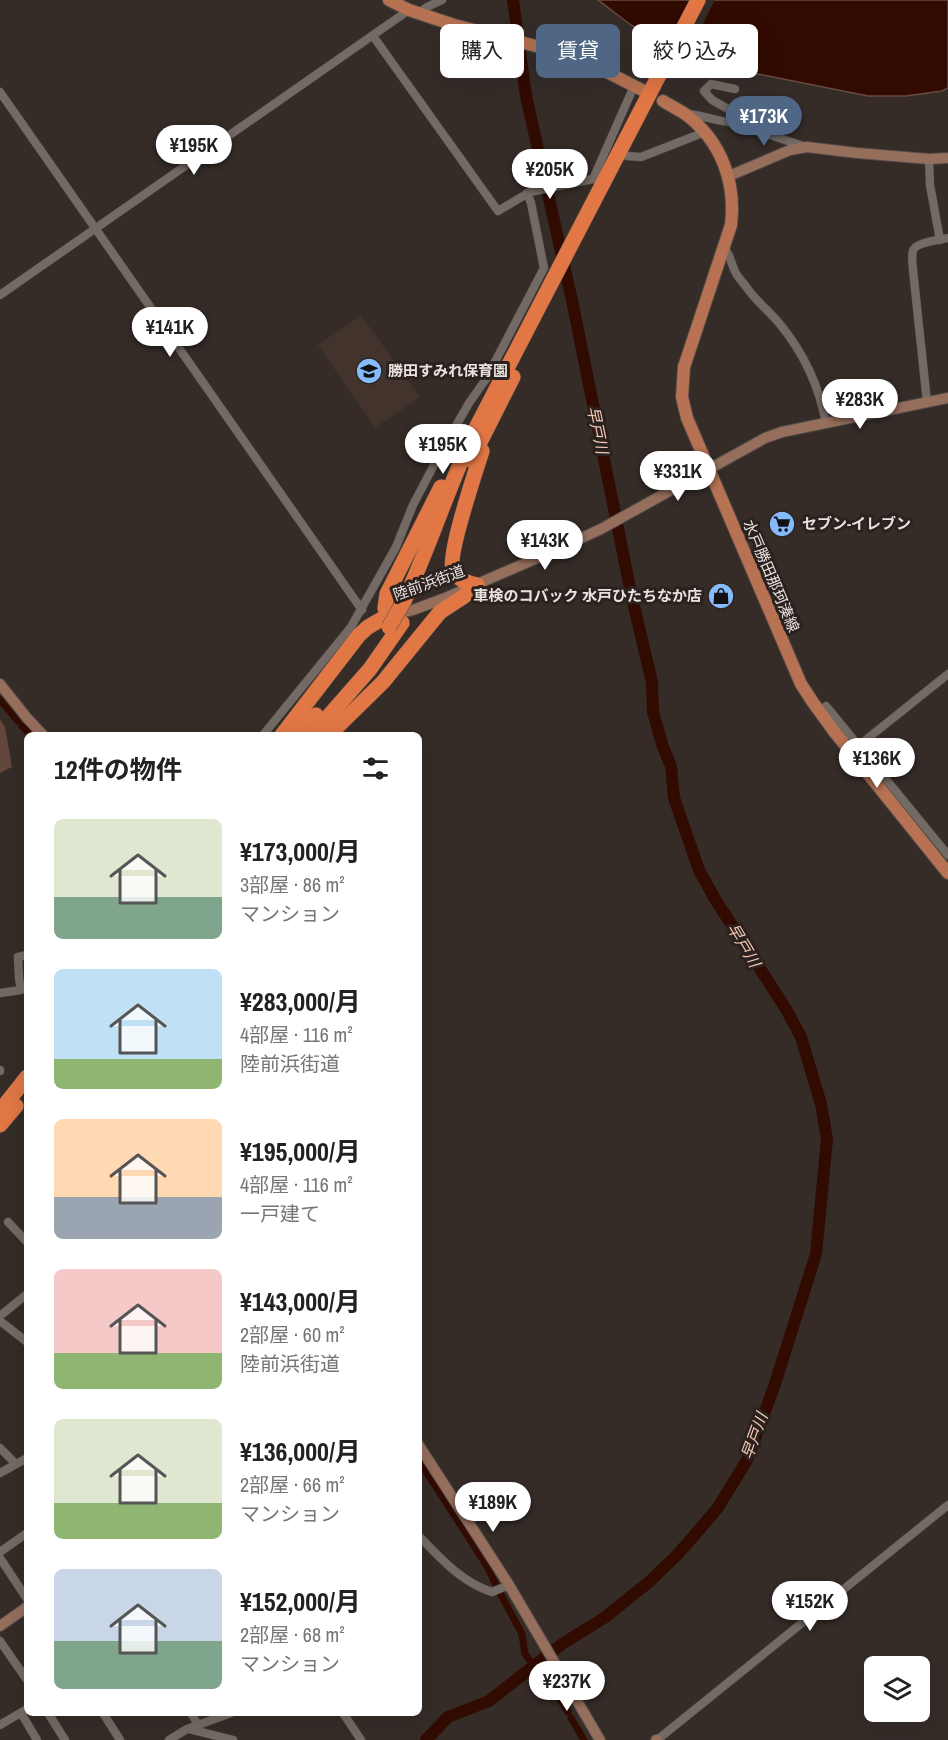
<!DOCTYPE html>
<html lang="ja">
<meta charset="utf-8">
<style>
body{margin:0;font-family:"Archivo Narrow","Noto Sans JP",sans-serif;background:#f2f2f2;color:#222;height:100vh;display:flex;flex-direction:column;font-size:22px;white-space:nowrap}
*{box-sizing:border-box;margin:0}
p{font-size:20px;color:#767676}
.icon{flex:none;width:33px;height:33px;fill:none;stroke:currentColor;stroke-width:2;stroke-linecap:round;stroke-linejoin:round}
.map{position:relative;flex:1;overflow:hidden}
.details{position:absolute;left:24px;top:732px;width:398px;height:984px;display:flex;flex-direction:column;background:#fff;border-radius:9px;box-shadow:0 6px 24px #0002}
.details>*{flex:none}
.guide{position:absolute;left:440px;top:24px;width:418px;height:54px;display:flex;gap:12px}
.tools{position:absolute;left:864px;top:1656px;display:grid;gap:12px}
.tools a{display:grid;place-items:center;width:66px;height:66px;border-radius:9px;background:#fff;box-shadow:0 6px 24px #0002;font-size:30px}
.price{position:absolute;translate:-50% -51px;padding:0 14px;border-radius:21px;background:#fff;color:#222;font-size:20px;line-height:39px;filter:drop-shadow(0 2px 3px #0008)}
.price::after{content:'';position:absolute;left:50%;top:36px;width:18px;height:14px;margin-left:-9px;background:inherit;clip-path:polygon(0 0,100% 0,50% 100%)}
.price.on{background:#4f6784;color:#fff}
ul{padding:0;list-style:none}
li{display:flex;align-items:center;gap:18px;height:150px;padding:0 30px}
li span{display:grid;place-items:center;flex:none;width:168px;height:120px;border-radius:9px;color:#555}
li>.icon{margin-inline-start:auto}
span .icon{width:72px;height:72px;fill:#fffc;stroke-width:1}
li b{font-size:26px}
h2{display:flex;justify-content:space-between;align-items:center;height:72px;padding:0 30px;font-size:26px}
.tag{padding:0 21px;border-radius:9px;background:#fff;box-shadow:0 6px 24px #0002;font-size:21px;line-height:54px}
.tag.on{background:#4f6784;color:#fff}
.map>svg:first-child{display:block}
.built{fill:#42332c}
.green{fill:#63473c}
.water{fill:#310a00;stroke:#684b43;stroke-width:1.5}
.pier{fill:#352c28}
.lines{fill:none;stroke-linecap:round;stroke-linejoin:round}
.canal{stroke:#310a00;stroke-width:7}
.river{stroke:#310a00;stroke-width:12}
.street-casing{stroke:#514a47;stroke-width:9}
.secondary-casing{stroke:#514a47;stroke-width:12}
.primary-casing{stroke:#514a47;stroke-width:14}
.highway-casing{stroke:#514a47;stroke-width:16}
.street{stroke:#746a65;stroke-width:8}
.secondary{stroke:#956e5c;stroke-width:10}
.primary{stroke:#b67252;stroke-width:12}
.highway{stroke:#e27746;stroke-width:15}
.highway-bridge-casing{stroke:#514a47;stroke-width:16;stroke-linecap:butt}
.highway-bridge{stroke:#e27746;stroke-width:15}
.labels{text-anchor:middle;stroke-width:6;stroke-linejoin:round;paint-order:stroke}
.poi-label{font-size:15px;font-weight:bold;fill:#e8e2df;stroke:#2b221f;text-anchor:start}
.street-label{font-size:15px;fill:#e8e2df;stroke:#2b221f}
.water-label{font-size:16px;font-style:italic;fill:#f6c8b4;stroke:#2b221f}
</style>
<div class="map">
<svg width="948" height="1740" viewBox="0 0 948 1740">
<rect width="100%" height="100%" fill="#352c28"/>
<polygon class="built" points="361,315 420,397 375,428 318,345"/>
<polygon class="green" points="0,719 5,727 12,767 0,773"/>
<polygon class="water" points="598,0 948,0 948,88 942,91 906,96 868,96 728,68 687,57 664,46 631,25"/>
<polygon class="pier" points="690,0 715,0 685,59 664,49"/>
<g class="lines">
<g class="canal">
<polyline points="0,700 18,721"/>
<polyline points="22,726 31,735"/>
<polyline points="418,1459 487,1566 497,1587"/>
<polyline points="499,1591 522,1634 525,1654 531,1662 539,1668 554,1689 568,1712"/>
<polyline points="571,1718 584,1740"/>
</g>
<polyline class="river" points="426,1740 448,1717 489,1701 562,1644 604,1618 649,1582 678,1554 717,1509 747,1460 774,1387 816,1254 827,1139 821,1104 801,1037 786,1009 715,899 699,870 674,798 671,766 663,747 653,712 652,682 632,598 573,305 526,96 513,0"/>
<g class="street-casing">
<g id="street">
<polyline points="419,13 427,7 442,0"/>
<polyline points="373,36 498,211 530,192 593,179 605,178"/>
<polyline points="735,89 711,84 704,91 712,100 737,114 746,127 806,147"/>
<polyline points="0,92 362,610"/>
<path d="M686,114C705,114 722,126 740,120"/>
<polyline points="627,156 641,157 705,132"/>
<polyline points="929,159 930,185 940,240"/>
<polyline points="593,179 634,86"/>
<path d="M724,248C731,256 730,260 734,269C736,276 743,282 747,288C756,301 769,311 779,323C803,352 819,385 826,423"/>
<polyline points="0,295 409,10"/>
<path d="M927,402L913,270C913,265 911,257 913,251C915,242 940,240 948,238"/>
<polyline points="826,706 948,855"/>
<polyline points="263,735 351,627 396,547 413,505 435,463 469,403 486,379 544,268 531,203 527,193"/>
<polyline points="857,747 948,674"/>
<polyline points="0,993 21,990 19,978 18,957 27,955"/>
<polyline points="0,1070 0,1071"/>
<polyline points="8,1222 27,1242"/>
<polyline points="0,1316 27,1294"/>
<polyline points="0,1321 27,1342"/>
<polyline points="0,1448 16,1464"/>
<polyline points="0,1473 27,1458"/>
<path d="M418,1535C440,1558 461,1582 492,1592L509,1585"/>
<polyline points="0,1552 27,1533"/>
<polyline points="0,1558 27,1599"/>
<polyline points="0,1641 27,1680"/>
<polyline points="21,1713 37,1740"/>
<polyline points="48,1713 65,1740"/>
<polyline points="103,1713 120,1740"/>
<polyline points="191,1713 198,1725"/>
<polyline points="343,1713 361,1740"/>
<polyline points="0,1725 27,1709"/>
<polyline points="189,1729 233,1740"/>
<polyline points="169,1740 187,1729 231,1713"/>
<polyline points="657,1740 948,1505"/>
</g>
</g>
<g class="secondary-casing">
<g id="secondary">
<polyline points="729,176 790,150 807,147 857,153 929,159 948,158"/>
<polyline points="393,615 413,610 445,598 558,549 601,529 765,438 782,432 948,398"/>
<polyline points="0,684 27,718 43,735"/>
<polyline points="418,1444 509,1585 600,1740"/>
<polyline points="0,1626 27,1607"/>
<polyline points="656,1740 657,1740"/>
</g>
</g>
<g class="primary-casing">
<g id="primary">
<polyline points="389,0 409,10 454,25 563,53 607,72 642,90"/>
<path d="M663,101C671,106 680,110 688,116C722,143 736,183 731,225L684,367L682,397L687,418L801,684L812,701L833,730L948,873"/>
</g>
</g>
<g class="highway-casing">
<g id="highway">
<polyline points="471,460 513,377"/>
<path d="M477,585C468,583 457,580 453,570C447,556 476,470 482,451"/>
<path d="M404,601C430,546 448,487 474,432L698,0"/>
<polyline points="282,735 359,635 368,627 387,616 385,608 387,594 441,487"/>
<polyline points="298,735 316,715"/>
<polyline points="312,735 370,669 402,623"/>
<polyline points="329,735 383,682 440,612 463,597 477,585"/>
<polyline points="0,1111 27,1077"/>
<polyline points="0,1125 16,1106"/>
</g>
</g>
<use href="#street" class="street"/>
<use href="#secondary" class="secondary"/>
<use href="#primary" class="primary"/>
<use href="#highway" class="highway"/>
<g class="highway-bridge-casing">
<polyline id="highway-bridge" points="389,627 404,601"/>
</g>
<use href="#highway-bridge" class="highway-bridge"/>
</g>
<defs>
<g id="school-disc" transform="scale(1.35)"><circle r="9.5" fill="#86bbfb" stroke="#2b221f"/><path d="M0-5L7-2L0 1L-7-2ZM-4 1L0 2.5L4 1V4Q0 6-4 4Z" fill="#111"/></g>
<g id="supermarket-disc" transform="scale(1.35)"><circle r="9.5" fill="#86bbfb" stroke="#2b221f"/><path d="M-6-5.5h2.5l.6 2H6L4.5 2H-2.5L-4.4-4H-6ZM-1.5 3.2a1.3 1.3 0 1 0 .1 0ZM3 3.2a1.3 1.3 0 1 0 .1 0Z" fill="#111"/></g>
<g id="shop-disc" transform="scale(1.35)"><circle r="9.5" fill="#86bbfb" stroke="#2b221f"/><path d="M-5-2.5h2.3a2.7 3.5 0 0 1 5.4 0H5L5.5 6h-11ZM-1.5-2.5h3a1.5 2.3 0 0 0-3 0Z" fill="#111"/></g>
</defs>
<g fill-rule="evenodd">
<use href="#school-disc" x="369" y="371"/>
<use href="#supermarket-disc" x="782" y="524"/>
<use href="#shop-disc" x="721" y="596"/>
</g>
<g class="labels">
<g class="poi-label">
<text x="388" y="376">勝田すみれ保育園</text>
<text x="802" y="529">セブン-イレブン</text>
<text x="702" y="601" text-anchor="end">車検のコバック 水戸ひたちなか店</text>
</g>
<g class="street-label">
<text transform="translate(771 576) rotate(67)" y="5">水戸勝田那珂湊線</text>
<text transform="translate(429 583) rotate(-20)" y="5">陸前浜街道</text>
</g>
<g class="water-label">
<text transform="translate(598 430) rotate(78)" y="6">早戸川</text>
<text transform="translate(744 945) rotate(59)" y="6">早戸川</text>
<text transform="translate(754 1436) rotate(-70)" y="6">早戸川</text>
</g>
</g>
</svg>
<div class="tools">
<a><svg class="icon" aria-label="layers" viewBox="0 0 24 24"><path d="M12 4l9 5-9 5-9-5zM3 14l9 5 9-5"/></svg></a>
</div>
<b class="price on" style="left:764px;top:147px">¥173K</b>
<b class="price" style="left:194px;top:176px">¥195K</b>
<b class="price" style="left:550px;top:200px">¥205K</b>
<b class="price" style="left:170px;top:358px">¥141K</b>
<b class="price" style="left:860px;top:430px">¥283K</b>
<b class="price" style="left:443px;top:475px">¥195K</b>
<b class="price" style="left:678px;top:502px">¥331K</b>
<b class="price" style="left:545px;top:571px">¥143K</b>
<b class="price" style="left:877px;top:789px">¥136K</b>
<b class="price" style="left:493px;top:1533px">¥189K</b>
<b class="price" style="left:810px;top:1632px">¥152K</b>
<b class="price" style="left:567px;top:1712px">¥237K</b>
<div class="guide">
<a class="tag">購入</a>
<a class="tag on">賃貸</a>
<a class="tag">絞り込み</a>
</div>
<section class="details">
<h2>12件の物件<svg class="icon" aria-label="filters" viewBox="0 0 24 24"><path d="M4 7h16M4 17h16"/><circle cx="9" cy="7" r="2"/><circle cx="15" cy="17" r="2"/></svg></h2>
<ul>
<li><span style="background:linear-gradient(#dfe7d0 65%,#7fa58c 0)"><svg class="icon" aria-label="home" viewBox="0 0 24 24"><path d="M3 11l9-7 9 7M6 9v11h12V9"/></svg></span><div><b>¥173,000/月</b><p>3部屋 · 86 m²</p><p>マンション</p></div></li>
<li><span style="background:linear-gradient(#bfe0f5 75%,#8fb573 0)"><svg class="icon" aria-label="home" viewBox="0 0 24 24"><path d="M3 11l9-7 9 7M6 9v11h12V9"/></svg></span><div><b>¥283,000/月</b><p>4部屋 · 116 m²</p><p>陸前浜街道</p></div></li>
<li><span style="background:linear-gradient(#ffd9b3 65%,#9aa5b1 0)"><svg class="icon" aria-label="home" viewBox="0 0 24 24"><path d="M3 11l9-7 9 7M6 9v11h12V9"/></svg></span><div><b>¥195,000/月</b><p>4部屋 · 116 m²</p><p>一戸建て</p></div></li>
<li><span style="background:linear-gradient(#f6c9c9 70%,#8fb573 0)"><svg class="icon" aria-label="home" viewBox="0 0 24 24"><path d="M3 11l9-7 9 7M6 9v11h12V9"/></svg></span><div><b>¥143,000/月</b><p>2部屋 · 60 m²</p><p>陸前浜街道</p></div></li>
<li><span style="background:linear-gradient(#dfe7d0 70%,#8fb573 0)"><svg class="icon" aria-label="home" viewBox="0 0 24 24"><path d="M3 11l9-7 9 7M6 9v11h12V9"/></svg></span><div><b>¥136,000/月</b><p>2部屋 · 66 m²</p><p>マンション</p></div></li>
<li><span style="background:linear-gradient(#c9d6e8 60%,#7fa58c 0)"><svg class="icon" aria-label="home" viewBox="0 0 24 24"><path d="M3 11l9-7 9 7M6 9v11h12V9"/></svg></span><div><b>¥152,000/月</b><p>2部屋 · 68 m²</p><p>マンション</p></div></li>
</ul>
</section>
</div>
